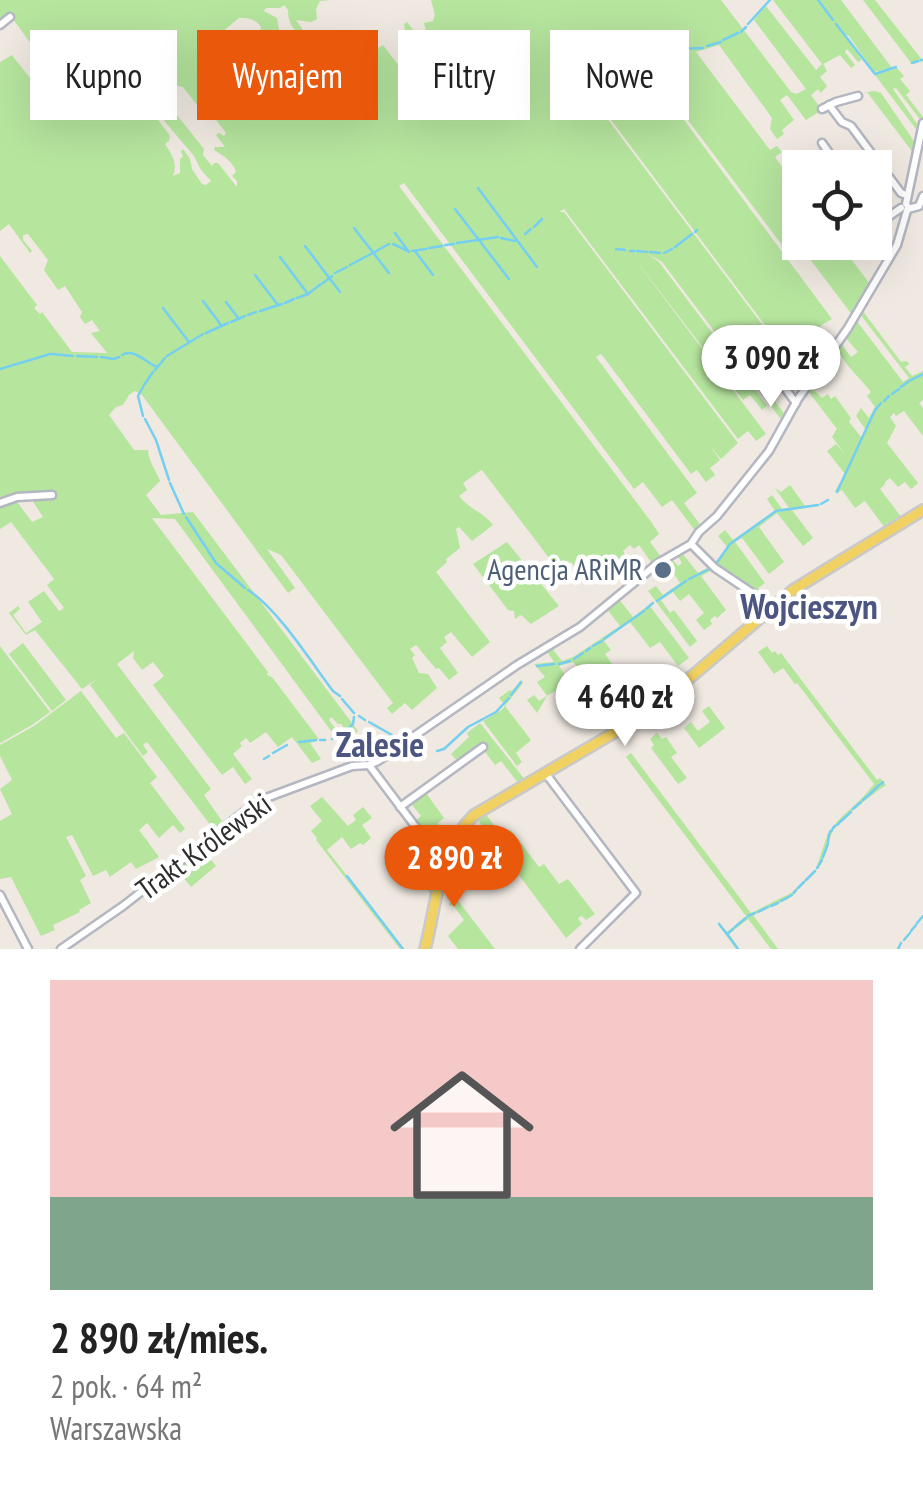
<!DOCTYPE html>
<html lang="pl">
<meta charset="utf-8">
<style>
body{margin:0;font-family:"PT Sans Narrow",sans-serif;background:#f2f2f2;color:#222;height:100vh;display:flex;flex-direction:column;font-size:38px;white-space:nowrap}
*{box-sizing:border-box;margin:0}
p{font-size:32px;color:#767676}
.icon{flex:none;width:55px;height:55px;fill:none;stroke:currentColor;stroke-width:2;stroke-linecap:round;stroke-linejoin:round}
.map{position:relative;height:949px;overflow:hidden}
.drawer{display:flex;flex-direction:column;background:#fff;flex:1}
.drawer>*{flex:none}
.banner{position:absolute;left:30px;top:30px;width:865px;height:90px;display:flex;gap:20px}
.controls{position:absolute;left:782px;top:150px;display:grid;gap:20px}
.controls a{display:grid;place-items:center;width:110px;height:110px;border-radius:0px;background:#fff;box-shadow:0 10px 40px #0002;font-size:50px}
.price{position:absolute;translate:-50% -85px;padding:0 22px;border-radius:35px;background:#fff;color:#222;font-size:32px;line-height:65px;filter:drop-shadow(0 2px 5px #0008)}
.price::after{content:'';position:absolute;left:50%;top:60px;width:30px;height:22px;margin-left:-15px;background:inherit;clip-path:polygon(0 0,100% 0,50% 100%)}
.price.on{background:#ea580c;color:#fff}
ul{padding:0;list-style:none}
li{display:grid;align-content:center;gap:20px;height:530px;padding:0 50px}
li+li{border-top:2px solid #e0e0e0}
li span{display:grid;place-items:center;height:310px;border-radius:0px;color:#555}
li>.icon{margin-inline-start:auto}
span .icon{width:180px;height:180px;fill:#fffc;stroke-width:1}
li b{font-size:42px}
.tag{padding:0 35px;border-radius:0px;background:#fff;box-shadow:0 10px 40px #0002;font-size:35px;line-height:90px}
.tag.on{background:#ea580c;color:#fff}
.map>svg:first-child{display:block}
.green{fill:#b6e59e;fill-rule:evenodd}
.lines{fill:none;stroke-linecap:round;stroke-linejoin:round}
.stream{stroke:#75cff0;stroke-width:2.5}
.minor-casing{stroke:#b4b7c1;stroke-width:11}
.major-casing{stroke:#c9c9c9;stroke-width:14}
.minor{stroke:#fff;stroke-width:6}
.major{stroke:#f2d163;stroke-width:9}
.service-dot{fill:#5c6f8a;stroke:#fff;stroke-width:4}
.labels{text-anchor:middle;stroke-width:9;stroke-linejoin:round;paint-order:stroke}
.service-label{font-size:30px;fill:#4e5e75;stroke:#fff;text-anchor:end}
.street-label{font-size:30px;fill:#2e2e2e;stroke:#fff}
.quarter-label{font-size:35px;font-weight:bold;fill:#4d5680;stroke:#fff}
</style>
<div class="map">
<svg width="923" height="949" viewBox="0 0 923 949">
<rect width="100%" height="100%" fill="#efe9e1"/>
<g class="green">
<path d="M0,0H331L320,1L316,9L317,19L311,22L296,20L312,43L325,35L335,40L350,62H354L356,55L365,64L369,60L366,55L368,49L372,47L375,50L383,45L409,79L419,67L406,38L404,24L407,22L446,71L450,69L428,39L424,23L433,21L435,15L431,0H721L791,92L796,94L806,89L754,20L766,6L816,70L822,64L773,0H841L892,68L874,72L849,36L844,34L862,60L858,62L847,49L845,52L855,65L851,68L840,55L823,64L827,71L820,77L827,86L821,93L818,89L811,95L822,110L806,120L787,95L780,100L794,120L782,130L784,134L777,139L770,129L772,118L719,45L696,52L770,150L777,146L782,152L775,157L800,191V242L839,243L870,284L853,316L800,246L788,253L660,83L658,85L832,319L820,326L834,344L823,358L809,338L794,349L812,373L807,381L608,116L606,117L776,343L767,350L777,364L772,369L796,400L792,405L769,375L760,382L786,416L783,422L662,262L648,254L659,262L767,406L762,410L750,395L743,400L628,250L766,434L756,441L748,431L738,439L564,209L559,212H564L738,443L721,459L710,446L720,460L710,468L715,475L706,482L697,470L691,474L605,359L601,354L596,357L697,493L684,503L702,527L696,532L672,500L662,507L643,482L634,489L404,183L399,186L652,523L659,534L650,542L662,558L653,565L639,545L634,549L630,545L623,551L625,554L610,566L611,569L590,584L571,562L559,571L482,470L480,471L463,483L467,490L459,496C472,512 481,510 493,525L472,541L459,527L456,529L460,548L446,559L447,562L436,572L490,642L472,657L451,632L444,637L447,642L440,648L458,673L449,680L439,668L436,669L416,645L410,649L415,655L412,658L419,673L428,674L437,688L412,710L405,703L392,714L387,708L393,703L281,555L267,549L295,588L288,593L142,395L135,391L129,395L123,405L116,407L109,415L134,450H148C148,461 156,470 160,481L146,495L161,515L193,512L358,731L350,737L341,724H338L331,717L329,720L338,732L331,731L175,519L152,518L268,672L267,675L272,677L318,738L317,741L310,743L321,759L312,763L292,737L278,747L266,732L250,743L246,738L240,743L242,746L233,754L252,779L245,784L233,767L222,775L153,685L164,676L153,662L142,670L133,658L134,651L117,664L211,789L204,795L224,824L215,831L147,742L143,745L148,752L143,756L90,685L97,679L82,689L35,630L26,635L9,613L18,606L20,609L13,615L26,633L42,622L28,602L44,591L59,611L64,608L47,585L54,579L11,522L0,529V505L15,499L32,522L43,517L30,497L31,496H19L0,502V256L37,305L34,308L40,314L42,312L72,352L107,353L91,333L100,331L92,320L85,324L80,317L82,312L65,286L58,290L44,270L48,260L28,234L23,235V240L32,251L30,253L9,224L0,231V62L12,55C24,71 36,84 47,102L58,94L45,77L41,58L13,19L0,26ZM284,5L288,10C287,25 299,36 309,46L314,45L308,53L293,35L290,38L301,53L298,58L300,62L292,66L284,61L287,59L285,53L289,50L279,30L277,18L264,11L266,8H280ZM239,18C249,18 255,19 261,27L260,32L265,40L263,49L273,66L282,70L289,83L288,86L284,85L263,58L258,57L245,37L243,41L240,40L238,52C229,52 217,51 216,37ZM168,77L178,86L183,87L197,105L204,104L226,133L224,136L219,133L216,135L225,147H215L214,150C223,155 233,162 236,172L232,176L237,181V187L218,163H214L212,166L203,155L204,149L173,110L170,97L159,83ZM144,97L194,156L201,170L211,181L206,185L202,184L192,169L190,159L183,149L181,152L183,156L180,159V173L173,176C178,163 172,155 165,144L169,141L170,136L156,117L138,112Z"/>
<polygon points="863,0 875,0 923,61 912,64"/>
<polygon points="897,68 904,76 900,79 910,91 906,95 923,117 922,122 896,88 893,89 920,128 919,133 875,75"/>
<polygon points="875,91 881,93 916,144 914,154 867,92"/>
<path d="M862,310L901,362L907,361L909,364L905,367L912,376L923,371V400L919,403L923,408V436L904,411L896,416L894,413L890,417L896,426L887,443L918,483L911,489L905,482L898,487L890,478L885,482V484L880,489L902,518L885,528L865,501L855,508L842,490L837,493L835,491L845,474L827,451L836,444L845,454L832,437L837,429L808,391L811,387L822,398L828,394L831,399L835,396L851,418L849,422L862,438L866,430L856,416L861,408L869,418L875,407L867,396L871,392C859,377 846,366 836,348L840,342L851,357L858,352L845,337L856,320L903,382L909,378L860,314Z"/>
<polygon points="790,485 805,506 818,504 819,506 792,510 813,538 803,546 777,513 759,527 784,562 769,574 742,538 735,542 765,583 758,588 765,598 714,564 727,547 718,536 725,530 733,540 775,511 767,499 772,495 782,509 789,508 775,488 781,492"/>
<polygon points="507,542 559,606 531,624 521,615 515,619 514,611 508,610 473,564"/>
<polygon points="682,553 698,573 711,566 714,569 701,576 726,610 717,618 715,616 710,620 712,624 704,630 696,620 704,613 689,594 680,601 673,592 661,600 670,613 674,610 697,641 690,647 648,591 656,586 663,595 680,583 665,561 671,558 678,566 682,563 677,555"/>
<polygon points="618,598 633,617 649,605 689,658 678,666 660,642 650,648 630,622 604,641 611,650 605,654 612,664 613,671 601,681 588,664 580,670 573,662 559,666 586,704 573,715 555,691 547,696 537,713 527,700 534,695 539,701 547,696 537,682 545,677 534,664 554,662 546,650 551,647 562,661 573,657 620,626 606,608"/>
<polygon points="23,643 66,700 52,711 9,654"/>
<polygon points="0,646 50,712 32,725 0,743"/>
<path d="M767,646L772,653L775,651L778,655L781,653L877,780L880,778L886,785C874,793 837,821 832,833C826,846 827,855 817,870L816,868C821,857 826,834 832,828C844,812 862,801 874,784L797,683L795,684L783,668L774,674L758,652Z"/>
<polygon points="521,680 523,683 505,706 531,740 516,753 522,762 517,766 483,721 503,709 505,705 499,698 510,690 512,691"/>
<polygon points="81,691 116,738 124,733 157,777 150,783 185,829 180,833 173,825 159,838 147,823 139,830 159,857 136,869 131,862 110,877 106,870 93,876 72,835 66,837 86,876 80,880 91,903 79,910 80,912 53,925 55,930 41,936 11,877 0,879 0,821 12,814 0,789 12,780 0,756 0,745 34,726"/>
<polygon points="709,706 725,728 699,748 684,728 691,722 698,731 710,722 702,711"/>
<polygon points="480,723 526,781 519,784 501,761 495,765 483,749 459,763 451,754 469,737 467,733"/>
<polygon points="657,733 662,739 666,737 677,753 671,757 687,778 678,784 651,748 654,745 650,739"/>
<polygon points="631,753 751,913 791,893 815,870 816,872 788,899 753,915 778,949 771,949 748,919 729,934 739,949 736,949 718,924 719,922 727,932 746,916 626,757"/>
<polygon points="426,793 444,818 438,823 450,839 445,849 433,833 426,837 415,821 421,816 410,802"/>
<polygon points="322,797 348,826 356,820 353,815 363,807 372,818 362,825 371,838 363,845 360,843 351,849 342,837 327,850 404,949 400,949 316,840 317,838 311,831 322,821 310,806"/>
<polygon points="485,813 502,836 511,830 539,867 544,864 559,884 568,879 595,914 586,920 582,916 578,918 582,924 566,938 477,819"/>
<polygon points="426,844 441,865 433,897 401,856 413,847 418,853"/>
<polygon points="201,847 216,866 191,887 176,868 185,860 194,870 200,864 193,854"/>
<polygon points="456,898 495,949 458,949 448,936 464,920 453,905 451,906 449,904"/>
</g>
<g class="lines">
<g class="stream">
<polyline points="818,0 833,20"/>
<polyline points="748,24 770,0"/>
<polyline points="836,24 875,74 896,67"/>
<polyline points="741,32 746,27"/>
<polyline points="723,40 738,33"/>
<polyline points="707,46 721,42"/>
<polyline points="677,49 703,48"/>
<polyline points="921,60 923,60"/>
<polyline points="912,63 918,61"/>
<polyline points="478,188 537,267"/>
<polyline points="455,209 509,279"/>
<polyline points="534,227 542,219"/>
<polyline points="354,228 389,273"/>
<polyline points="695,232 697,230"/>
<polyline points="395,233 409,252"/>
<polyline points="525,234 531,229"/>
<polyline points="501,238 515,241"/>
<polyline points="457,243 498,237"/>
<polyline points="393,244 408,251"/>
<polyline points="445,245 454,244"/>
<polyline points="305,246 340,292"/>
<polyline points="675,247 692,234"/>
<polyline points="429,248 442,246"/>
<polyline points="616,249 625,250"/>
<polyline points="412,251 426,249"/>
<polyline points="415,251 433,275"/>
<polyline points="630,251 634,251"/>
<polyline points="637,251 647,252"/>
<polyline points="650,252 660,253"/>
<polyline points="664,253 672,249"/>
<polyline points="369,255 389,244"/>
<polyline points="280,257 308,294"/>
<polyline points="350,265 367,256"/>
<polyline points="335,273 347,267"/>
<polyline points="255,275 278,305"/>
<polyline points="323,283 332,276"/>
<polyline points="297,298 308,294 321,284"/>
<polyline points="203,301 221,325"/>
<polyline points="226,302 239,319"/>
<polyline points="285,303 294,299"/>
<polyline points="163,308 189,342"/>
<polyline points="260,311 282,304"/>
<polyline points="248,315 256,312"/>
<polyline points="231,322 245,316"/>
<polyline points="206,333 228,323"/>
<polyline points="52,354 73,356"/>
<path d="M122,355C134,348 145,362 157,367"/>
<polyline points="77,356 97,357"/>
<polyline points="167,356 203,334"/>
<polyline points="101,357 114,359 119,357"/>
<polyline points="0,369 50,354"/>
<polyline points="155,370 165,358"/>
<polyline points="911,380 923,374"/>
<polyline points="144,385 153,372"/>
<polyline points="143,387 138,396 143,416"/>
<polyline points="901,387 909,381"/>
<polyline points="892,394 899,389"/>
<polyline points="884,401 889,396"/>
<polyline points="145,419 156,440 169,480"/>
<polyline points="170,483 184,514"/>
<polyline points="837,492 875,410 881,403"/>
<polyline points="821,504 828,500"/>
<polyline points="186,517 216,563 245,588"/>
<polyline points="716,564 730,544 776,511 818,505"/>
<polyline points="689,579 709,569"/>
<path d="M248,590C278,609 311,662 333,691L340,696"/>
<polyline points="657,601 686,581"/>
<polyline points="646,609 653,603"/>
<polyline points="604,639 644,611"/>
<polyline points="593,646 602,641"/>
<polyline points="586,651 590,648"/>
<polyline points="574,659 583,653"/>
<polyline points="559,664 570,661"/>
<polyline points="537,666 554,664"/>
<polyline points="511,695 521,682"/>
<polyline points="342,699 354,713"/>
<polyline points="359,716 365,720"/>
<polyline points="369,722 392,735"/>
<polyline points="347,730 353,724 354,717"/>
<polyline points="332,739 338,737"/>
<polyline points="320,740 325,740"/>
<polyline points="299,742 316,740"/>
<polyline points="437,751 444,749 468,727 496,712 509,698"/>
<polyline points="273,753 287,745"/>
<polyline points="264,759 269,756"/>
<polyline points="881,784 883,782"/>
<polyline points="871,793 879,785"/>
<polyline points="863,800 870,794"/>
<polyline points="853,809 861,802"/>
<polyline points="840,822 851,812"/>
<polyline points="837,825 839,823"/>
<polyline points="833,828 835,826"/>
<polyline points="830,832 832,830"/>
<polyline points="828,842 829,834"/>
<polyline points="823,857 828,844"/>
<polyline points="819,865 822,860"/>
<polyline points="817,868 818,867"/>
<polyline points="347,876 403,949"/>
<polyline points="806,880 815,871"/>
<polyline points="798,888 804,882"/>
<polyline points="794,893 796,890"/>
<polyline points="781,901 792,895"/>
<polyline points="771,906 778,903"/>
<polyline points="758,912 768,907"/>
<polyline points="748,916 755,913"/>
<polyline points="917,923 923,916"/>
<polyline points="719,924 727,934"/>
<polyline points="735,927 746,918"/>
<polyline points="733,929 727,934 738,949"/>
<polyline points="911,931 916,925"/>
<polyline points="904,940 910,933"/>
<polyline points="898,949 901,943"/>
</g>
<g class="minor-casing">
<g id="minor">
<polyline points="0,25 10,17"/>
<polyline points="829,105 842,122 851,126 901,193 906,195"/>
<polyline points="822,109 836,102 858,96"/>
<polyline points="822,143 840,168"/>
<polyline points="906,204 923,123"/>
<polyline points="908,209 919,206 923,196"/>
<polyline points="875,213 881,221"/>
<polyline points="875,226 901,208"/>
<polyline points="847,247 852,242"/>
<polyline points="750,341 796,403"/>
<polyline points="0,503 17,497 52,495"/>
<polyline points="691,544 715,568 773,607"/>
<polyline points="369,765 442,862 445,863"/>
<polyline points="546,774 636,893 580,949"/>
<polyline points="400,807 483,747"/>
<polyline points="0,895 28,949"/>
<polyline points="61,949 123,906 258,801 352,766 369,765 378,761 517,665 580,627 658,563 691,544 699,532 717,516 769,451 798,399 848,328 897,245 908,207"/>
</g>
</g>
<g class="major-casing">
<path id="major" d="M425,949C437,903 438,850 474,815L651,711L793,590L923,510"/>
</g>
<use href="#minor" class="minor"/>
<use href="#major" class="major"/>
</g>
<circle class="service-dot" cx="663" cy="570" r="10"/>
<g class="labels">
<g class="service-label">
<text x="643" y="580">Agencja ARiMR</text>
</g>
<g class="street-label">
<text transform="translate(204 847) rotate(-36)" y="10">Trakt Królewski</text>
</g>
<g class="quarter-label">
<text x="809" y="619">Wojcieszyn</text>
<text x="380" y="757">Zalesie</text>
</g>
</g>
</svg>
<div class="controls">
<a><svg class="icon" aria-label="locate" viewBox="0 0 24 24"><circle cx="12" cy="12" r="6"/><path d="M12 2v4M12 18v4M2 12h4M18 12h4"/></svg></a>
</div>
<b class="price" style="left:771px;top:410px">3 090 zł</b>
<b class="price" style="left:625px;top:749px">4 640 zł</b>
<b class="price on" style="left:454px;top:910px">2 890 zł</b>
<div class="banner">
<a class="tag">Kupno</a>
<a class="tag on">Wynajem</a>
<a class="tag">Filtry</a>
<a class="tag">Nowe</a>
</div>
</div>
<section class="drawer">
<ul>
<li><span style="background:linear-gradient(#f6c9c9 70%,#7fa58c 0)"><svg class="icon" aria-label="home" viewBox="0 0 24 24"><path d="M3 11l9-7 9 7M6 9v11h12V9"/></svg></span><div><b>2 890 zł/mies.</b><p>2 pok. · 64 m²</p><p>Warszawska</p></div></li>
</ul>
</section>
